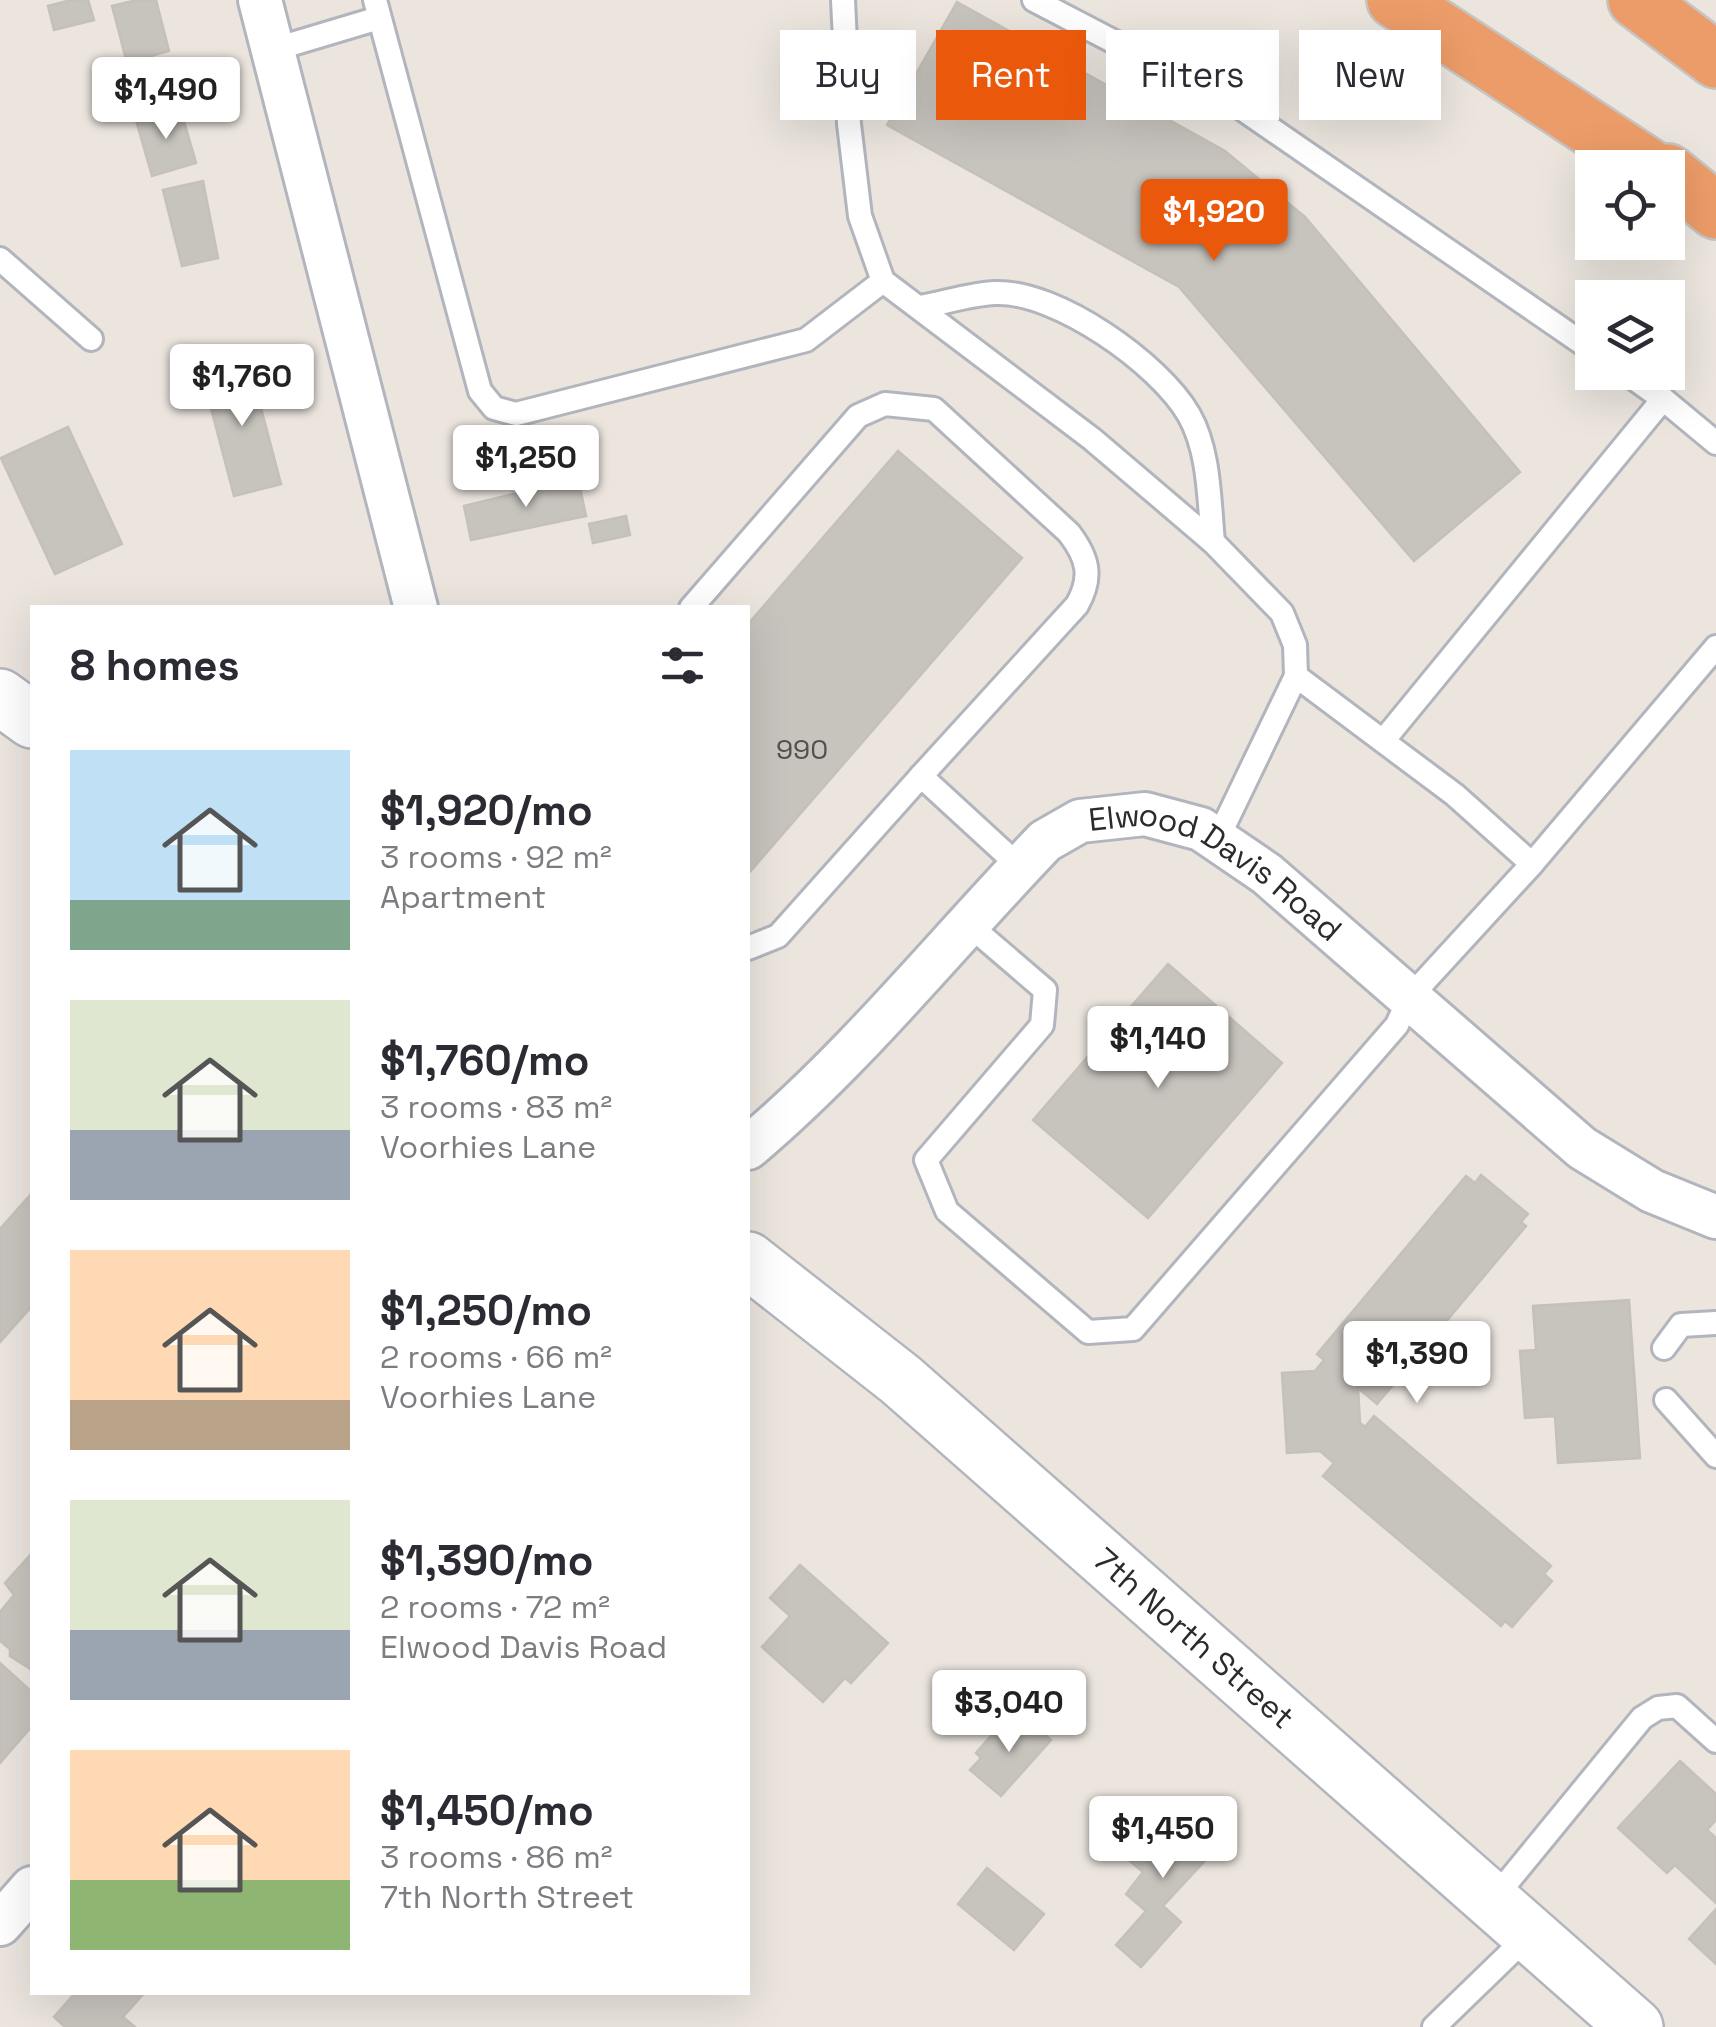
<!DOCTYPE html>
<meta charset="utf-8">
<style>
body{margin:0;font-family:"Space Grotesk",sans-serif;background:#f2f2f3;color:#2b2b33;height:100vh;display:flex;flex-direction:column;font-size:38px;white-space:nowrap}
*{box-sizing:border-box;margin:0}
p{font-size:32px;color:#7c7c81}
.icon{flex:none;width:55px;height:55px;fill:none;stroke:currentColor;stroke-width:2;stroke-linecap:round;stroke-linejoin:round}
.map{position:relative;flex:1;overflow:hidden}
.sheet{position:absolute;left:30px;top:605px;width:720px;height:1390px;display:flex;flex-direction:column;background:#fff;border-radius:0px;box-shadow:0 10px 40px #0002}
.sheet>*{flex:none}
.hud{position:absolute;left:780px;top:30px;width:785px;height:90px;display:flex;gap:20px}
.controls{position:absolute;left:1575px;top:150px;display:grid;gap:20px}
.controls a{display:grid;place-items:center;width:110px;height:110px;border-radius:0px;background:#fff;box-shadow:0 10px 40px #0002;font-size:50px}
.price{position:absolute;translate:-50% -85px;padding:0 22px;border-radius:10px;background:#fff;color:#222;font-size:32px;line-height:65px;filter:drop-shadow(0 2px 5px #0008)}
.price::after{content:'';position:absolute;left:50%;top:60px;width:30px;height:22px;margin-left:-15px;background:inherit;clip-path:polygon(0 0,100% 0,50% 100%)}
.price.selected{background:#ea580c;color:#fff}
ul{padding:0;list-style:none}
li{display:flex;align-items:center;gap:30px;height:250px;padding:0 40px}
li span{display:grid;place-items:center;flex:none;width:280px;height:200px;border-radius:0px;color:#555}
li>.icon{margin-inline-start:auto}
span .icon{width:120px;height:120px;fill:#fffc;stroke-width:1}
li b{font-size:42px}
h2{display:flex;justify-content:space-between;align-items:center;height:120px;padding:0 40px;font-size:42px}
.chip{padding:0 35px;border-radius:0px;background:#fff;box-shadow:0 10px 40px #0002;font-size:35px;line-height:90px}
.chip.selected{background:#ea580c;color:#fff}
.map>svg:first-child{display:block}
.building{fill:#c7c3bd;stroke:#c6c1b8;stroke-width:2.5}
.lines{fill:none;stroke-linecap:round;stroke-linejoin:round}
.service-casing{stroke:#b2b5bd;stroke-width:28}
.minor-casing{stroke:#b2b5bd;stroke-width:48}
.tertiary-casing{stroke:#b2b5bd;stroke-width:60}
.motorway-casing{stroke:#c4c4c4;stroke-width:60}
.service{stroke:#fff;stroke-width:22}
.minor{stroke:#fff;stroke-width:42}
.tertiary{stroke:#fff;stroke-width:55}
.motorway{stroke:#ec9c68;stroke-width:55}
.labels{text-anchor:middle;stroke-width:8;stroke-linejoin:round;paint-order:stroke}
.number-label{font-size:28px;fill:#525150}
.street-label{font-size:32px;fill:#2b2b2b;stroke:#fff}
</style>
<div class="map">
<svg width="1716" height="2027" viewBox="0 0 1716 2027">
<rect width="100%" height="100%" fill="#ebe5de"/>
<g class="building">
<polygon points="71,0 88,0 94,20 54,30 48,6"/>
<polygon points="137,0 156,0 169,51 127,63 112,6"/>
<polygon points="957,2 1225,151 1305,217 1520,472 1414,561 1179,287 887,125"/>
<polygon points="180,107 196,163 152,176 136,120"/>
<polygon points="203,181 218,258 182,266 163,190"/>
<polygon points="249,362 281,484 234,496 202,374"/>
<polygon points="68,427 122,544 55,574 1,458"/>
<polygon points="898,451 1022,558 748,874 748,624"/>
<polygon points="578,478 586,516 471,540 464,506"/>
<polygon points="626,516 630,535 593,543 589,524"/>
<polygon points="1168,964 1282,1063 1148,1218 1033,1120"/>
<polygon points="1481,1175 1528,1214 1521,1222 1526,1226 1377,1404 1358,1388 1360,1423 1365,1427 1374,1416 1551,1566 1544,1574 1552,1581 1512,1627 1505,1621 1501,1626 1323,1476 1334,1463 1320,1451 1287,1453 1282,1373 1315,1371 1324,1360 1317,1354 1466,1176 1475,1183"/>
<polygon points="32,1193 32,1306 0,1342 0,1229"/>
<polygon points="1629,1300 1640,1458 1558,1463 1555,1416 1525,1418 1520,1351 1536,1350 1533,1306"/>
<polygon points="32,1553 32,1670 10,1656 10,1649 0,1641 0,1612 14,1595 5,1583"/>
<polygon points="800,1565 888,1643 851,1683 845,1678 823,1702 762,1647 790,1616 770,1598"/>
<polygon points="0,1663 32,1692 32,1726 0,1763"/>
<polygon points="1027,1718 1051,1740 1001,1796 970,1770 981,1758 976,1753 997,1729 1005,1736"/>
<polygon points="1680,1761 1716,1794 1716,1820 1707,1830 1716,1838 1716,1903 1675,1865 1667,1873 1618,1828"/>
<polygon points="1198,1817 1224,1840 1163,1906 1181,1922 1141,1967 1116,1945 1146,1911 1126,1894 1143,1872 1123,1855 1154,1819 1178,1840"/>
<polygon points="987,1868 1044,1914 1014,1950 958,1904"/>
<polygon points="1716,1909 1716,1964 1689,1939"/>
<polygon points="76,1992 145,1992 123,2017 135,2027 65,2027 54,2017"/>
</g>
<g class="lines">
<g class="service-casing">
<g id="service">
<polyline points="375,0 480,391 494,408 516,414 806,340 883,281"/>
<polyline points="843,0 849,124 860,216 883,281 1092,439 1213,542 1282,613 1295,645 1296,676 1217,840"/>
<polyline points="1034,0 1241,108 1592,350"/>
<polyline points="272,50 379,18"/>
<polyline points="0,259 91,339"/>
<path d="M920,307C944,303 970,294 995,293C1056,290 1160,364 1189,415C1210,452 1209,502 1213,542"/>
<polyline points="1625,372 1663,399"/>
<path d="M691,608L858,416L885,404L934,409L1069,533C1088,558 1093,577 1077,605L921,776"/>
<polyline points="1383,741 1663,399 1716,443"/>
<polyline points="1532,864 1716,647"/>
<polyline points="968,924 1045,990 1042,1025 926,1160 947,1211 1088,1332 1133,1329 1397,1025 1409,998 1532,864 1455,795 1296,676"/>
<polyline points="748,948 778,936 921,776 1020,867"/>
<polyline points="1664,1348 1681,1325 1716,1323"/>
<polyline points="1666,1400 1716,1456"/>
<polyline points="1492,1901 1642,1718 1658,1708 1677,1706 1716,1741"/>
<polyline points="1434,2027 1530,1934"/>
</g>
</g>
<g class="minor-casing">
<g id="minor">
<polyline points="260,0 416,608"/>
<path id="s1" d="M748,1148C857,1056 946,944 1045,841L1080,821L1145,814L1201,829L1267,874L1582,1148L1652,1191L1716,1217"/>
<polyline points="0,1924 32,1888"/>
</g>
</g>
<g class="tertiary-casing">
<g id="tertiary">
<polyline points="0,697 32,720"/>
<path id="s2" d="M748,1260L901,1380L1635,2027"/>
</g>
</g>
<g class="motorway-casing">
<g id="motorway">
<polyline points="1395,0 1651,168"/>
<polyline points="1636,0 1716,60"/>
<polyline points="1668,172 1716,211"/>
</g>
</g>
<use href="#service" class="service"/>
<use href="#minor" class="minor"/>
<use href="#tertiary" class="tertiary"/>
<use href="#motorway" class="motorway"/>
</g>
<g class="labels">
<g class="number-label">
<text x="802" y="759">990</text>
</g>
<g class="street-label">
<text dy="11" stroke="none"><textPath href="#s1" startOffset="620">Elwood Davis Road</textPath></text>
<text dy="11" stroke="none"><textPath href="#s2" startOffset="585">7th North Street</textPath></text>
</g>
</g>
</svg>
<div class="controls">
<a><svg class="icon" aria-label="locate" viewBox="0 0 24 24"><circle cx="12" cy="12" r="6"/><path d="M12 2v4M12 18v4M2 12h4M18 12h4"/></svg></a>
<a><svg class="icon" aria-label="layers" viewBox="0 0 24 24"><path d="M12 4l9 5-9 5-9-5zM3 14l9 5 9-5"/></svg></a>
</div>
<b class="price" style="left:166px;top:142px">$1,490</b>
<b class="price selected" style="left:1214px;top:264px">$1,920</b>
<b class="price" style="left:242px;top:429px">$1,760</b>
<b class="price" style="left:526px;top:510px">$1,250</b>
<b class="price" style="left:1158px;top:1091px">$1,140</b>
<b class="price" style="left:1417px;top:1406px">$1,390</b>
<b class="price" style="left:1009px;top:1755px">$3,040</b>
<b class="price" style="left:1163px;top:1881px">$1,450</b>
<div class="hud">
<a class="chip">Buy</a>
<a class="chip selected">Rent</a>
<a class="chip">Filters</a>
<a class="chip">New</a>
</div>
<section class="sheet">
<h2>8 homes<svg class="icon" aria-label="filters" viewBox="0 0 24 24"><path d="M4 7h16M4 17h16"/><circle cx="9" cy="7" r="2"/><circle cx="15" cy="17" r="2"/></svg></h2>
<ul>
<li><span style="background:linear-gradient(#bfe0f5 75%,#7fa58c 0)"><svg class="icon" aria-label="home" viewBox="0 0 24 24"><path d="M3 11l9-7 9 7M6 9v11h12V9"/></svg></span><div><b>$1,920/mo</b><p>3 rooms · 92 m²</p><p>Apartment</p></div></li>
<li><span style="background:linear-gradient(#dfe7d0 65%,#9aa5b1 0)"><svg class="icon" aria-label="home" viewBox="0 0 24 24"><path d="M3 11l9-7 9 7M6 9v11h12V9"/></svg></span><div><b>$1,760/mo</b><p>3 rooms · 83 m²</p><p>Voorhies Lane</p></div></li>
<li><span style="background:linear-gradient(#ffd9b3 75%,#b9a48a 0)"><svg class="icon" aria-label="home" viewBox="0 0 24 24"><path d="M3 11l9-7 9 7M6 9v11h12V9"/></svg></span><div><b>$1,250/mo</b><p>2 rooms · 66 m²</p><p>Voorhies Lane</p></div></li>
<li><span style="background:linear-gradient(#dfe7d0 65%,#9aa5b1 0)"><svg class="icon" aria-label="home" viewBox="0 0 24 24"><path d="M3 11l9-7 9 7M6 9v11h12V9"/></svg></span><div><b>$1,390/mo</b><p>2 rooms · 72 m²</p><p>Elwood Davis Road</p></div></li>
<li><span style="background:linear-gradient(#ffd9b3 65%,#8fb573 0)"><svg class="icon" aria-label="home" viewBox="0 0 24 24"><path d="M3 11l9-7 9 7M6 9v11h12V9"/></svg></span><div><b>$1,450/mo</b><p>3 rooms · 86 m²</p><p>7th North Street</p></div></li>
</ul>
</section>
</div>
